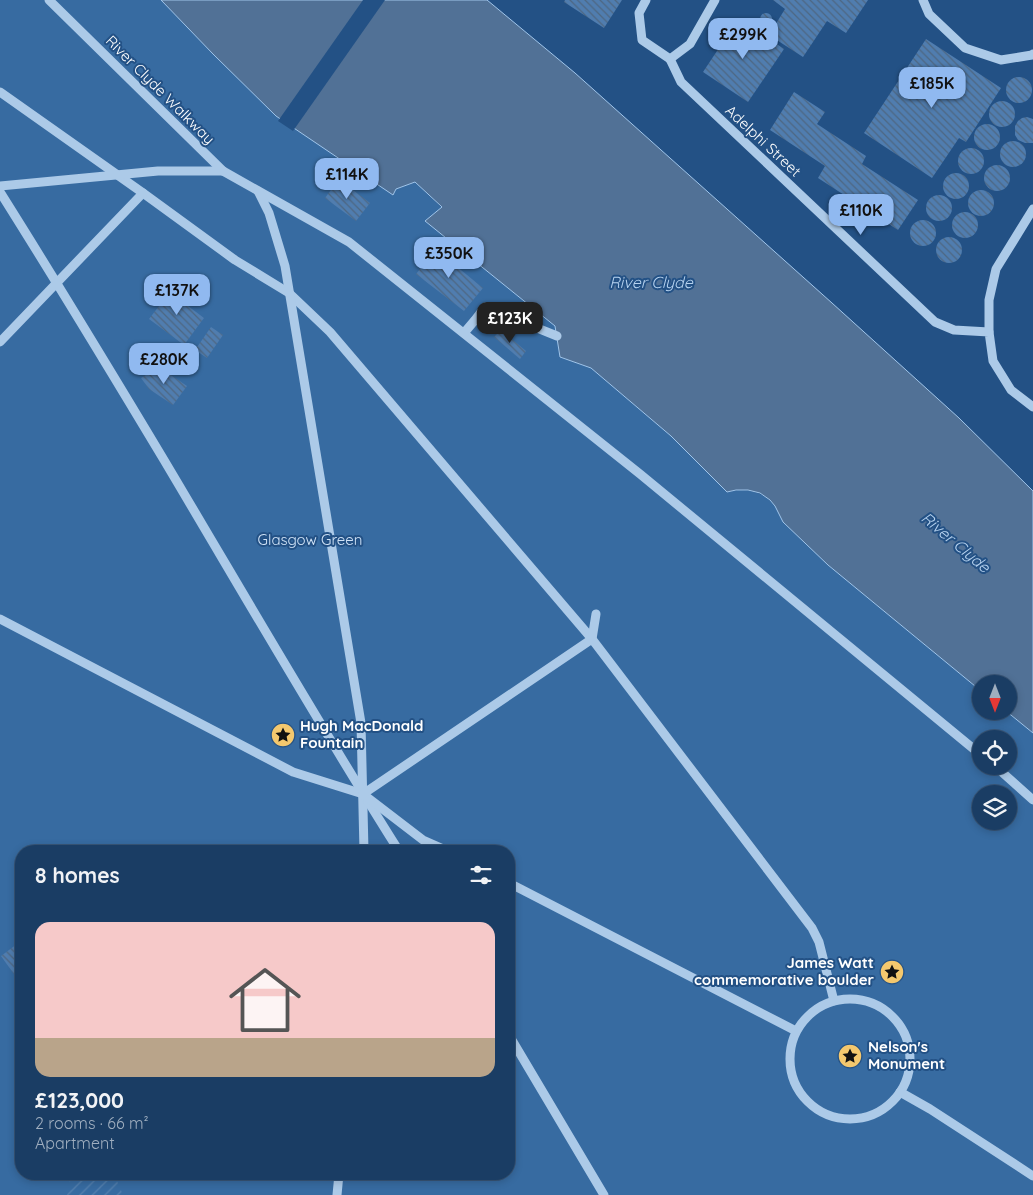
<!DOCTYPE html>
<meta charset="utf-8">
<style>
body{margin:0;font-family:Quicksand,sans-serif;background:#23446a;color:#f1f3f6;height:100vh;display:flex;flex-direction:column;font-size:19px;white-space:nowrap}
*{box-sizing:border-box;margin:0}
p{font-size:16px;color:#9faebf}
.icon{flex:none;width:28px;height:28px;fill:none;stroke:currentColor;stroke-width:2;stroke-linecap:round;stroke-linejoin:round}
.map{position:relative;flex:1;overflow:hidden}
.side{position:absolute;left:15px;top:845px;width:500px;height:335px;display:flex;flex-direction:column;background:#1a3d64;border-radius:20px;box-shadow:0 2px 8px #0003,0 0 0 1px #385678}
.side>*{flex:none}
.needle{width:32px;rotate:180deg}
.controls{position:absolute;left:972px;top:675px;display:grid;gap:10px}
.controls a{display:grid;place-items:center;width:45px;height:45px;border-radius:50%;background:#1a3d64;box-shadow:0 2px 8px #0003,0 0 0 1px #385678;font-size:25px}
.price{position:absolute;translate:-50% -42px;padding:0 11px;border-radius:10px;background:#90b9f0;color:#111;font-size:16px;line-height:32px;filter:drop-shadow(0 1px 2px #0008)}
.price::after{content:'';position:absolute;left:50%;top:30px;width:15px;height:11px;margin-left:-8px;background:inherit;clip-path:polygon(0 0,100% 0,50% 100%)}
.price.selected{background:#222;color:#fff}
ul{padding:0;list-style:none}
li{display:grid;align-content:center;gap:10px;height:265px;padding:0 20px}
li span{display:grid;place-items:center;height:155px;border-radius:15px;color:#555}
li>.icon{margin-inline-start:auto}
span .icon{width:90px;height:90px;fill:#fffc;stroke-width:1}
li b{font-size:21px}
h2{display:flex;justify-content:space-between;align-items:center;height:60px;padding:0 20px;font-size:21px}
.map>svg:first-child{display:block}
.park{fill:#376ba1;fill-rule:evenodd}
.garden{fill:url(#garden-furrows)}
.water{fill:#517196;stroke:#a0c5ea}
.pier{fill:#235185}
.building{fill:url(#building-back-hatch)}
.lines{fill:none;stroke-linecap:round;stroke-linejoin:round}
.minor{stroke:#accae8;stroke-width:9}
.labels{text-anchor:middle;stroke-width:4;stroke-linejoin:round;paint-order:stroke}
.street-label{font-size:15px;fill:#fff;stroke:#235185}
.park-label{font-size:15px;fill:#d0e3f7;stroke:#235185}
.poi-label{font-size:15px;font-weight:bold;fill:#fff;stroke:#235185;text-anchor:start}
.water-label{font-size:16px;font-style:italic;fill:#b7d3f0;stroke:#235185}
</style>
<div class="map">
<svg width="1033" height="1195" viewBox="0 0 1033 1195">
<defs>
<pattern id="garden-furrows" width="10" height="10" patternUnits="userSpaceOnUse" patternTransform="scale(1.25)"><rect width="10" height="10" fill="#376ba1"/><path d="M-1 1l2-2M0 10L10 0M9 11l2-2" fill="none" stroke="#5581af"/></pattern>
<pattern id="building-back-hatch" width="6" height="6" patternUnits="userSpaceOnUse" patternTransform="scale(1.25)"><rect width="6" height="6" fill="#507daf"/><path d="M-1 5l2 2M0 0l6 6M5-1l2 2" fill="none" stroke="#4e6782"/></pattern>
</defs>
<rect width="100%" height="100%" fill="#235185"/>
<path class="park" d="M0,0H161L213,54L393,195L396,189L415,182L442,208L425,221L555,326L560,357L591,368L671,436L727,492C750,487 768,493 780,513L828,565L981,691V711H1006L1033,733V1195H0ZM981,739H1009V766H981ZM981,794H1009V821H981ZM21,851H509V1174H21Z"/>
<polygon class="garden" points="71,1174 114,1174 123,1195 67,1195"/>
<polygon class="water" points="161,0 487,0 575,73 832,303 959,418 1033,491 1033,733 1006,711 1009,711 1009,684 981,684 981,691 828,565 783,522 775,506 770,500 760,493 748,490 736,490 727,492 671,436 591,368 560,357 555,326 425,221 442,207 415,182 396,189 393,195 276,116 213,54"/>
<polygon class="pier" points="363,0 385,0 293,131 278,121"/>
<g class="building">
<polygon points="565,0 622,0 604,28 564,2"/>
<polygon points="773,0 868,0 846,33 827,21 803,57 769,35 785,9"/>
<circle cx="766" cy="19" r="6"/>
<polygon points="739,18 784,49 748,102 703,72"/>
<polygon points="926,39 1001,88 966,142 959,138 932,178 864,133"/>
<circle cx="1019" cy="90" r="13"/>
<polygon points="794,92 825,112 817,124 866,156 862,164 918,200 898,230 818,178 825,166 770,130"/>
<circle cx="1002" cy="114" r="13"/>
<polygon points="1027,117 1033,119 1033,143 1025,143 1018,140 1015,135 1015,126 1018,121 1022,118"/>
<circle cx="987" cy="137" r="13"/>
<circle cx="1013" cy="154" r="13"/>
<circle cx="971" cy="161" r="13"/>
<circle cx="997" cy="178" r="13"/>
<circle cx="956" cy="186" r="13"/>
<polygon points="339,179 370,203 356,221 325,198"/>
<circle cx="981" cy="203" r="13"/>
<circle cx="939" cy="208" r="13"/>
<circle cx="965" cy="225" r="13"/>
<circle cx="923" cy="233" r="13"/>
<circle cx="949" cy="250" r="13"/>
<polygon points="440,244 450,252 445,257 483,288 464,311 416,274"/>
<polygon points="176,284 187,292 180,300 204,318 184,345 149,319"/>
<polygon points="211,327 223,335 207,358 195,350"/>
<polygon points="501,330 526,351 520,359 494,337"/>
<polygon points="159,367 187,386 173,405 149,389 141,378"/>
<polygon points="21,941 21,984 1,956"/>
</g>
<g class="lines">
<g class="minor">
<polyline points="49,0 223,171 349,242 640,474 981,755"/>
<polyline points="646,0 639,13 642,40 670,59 690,44 715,0"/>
<polyline points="923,0 929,14 965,48 1001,60 1032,55 1033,54"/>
<polyline points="670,59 681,82 935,322 954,330 989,332 993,361 1011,390 1033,407"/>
<polyline points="0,92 143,193 235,260 289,293 330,332 592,639 812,928 819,942 834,1001"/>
<polyline points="0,186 158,171 223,171"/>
<polyline points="258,191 269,213 285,266 361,723 364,851"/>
<path d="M0,192C56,281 110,370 164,460C242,591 318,723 399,851"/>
<polyline points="989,332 989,300 996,269 1033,209"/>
<polyline points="464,333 475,320 485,307 557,336"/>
<polyline points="0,342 143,193"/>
<polyline points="0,619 293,772 363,794 423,840 448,851"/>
<polyline points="995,766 1033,800"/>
<polyline points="363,794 592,639 596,614"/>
<polyline points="509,883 796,1031"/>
<circle cx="850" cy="1059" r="60"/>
<polyline points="509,1035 604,1195"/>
<polyline points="900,1092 930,1109 1033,1176"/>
<polyline points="337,1195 339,1174"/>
</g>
</g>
<defs>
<g id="sight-disc" transform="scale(1.25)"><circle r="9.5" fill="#f4c86e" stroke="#235185"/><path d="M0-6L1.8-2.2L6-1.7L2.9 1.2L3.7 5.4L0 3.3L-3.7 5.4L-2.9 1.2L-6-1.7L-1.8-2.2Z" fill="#111"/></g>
</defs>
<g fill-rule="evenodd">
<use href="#sight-disc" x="283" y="735"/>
<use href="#sight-disc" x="892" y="972"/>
<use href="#sight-disc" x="850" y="1056"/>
</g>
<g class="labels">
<g class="street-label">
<text transform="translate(160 90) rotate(45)" y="5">River Clyde Walkway</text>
<text transform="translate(763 141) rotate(43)" y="5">Adelphi Street</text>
</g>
<g class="park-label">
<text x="310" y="545">Glasgow Green</text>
</g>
<g class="poi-label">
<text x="300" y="731">Hugh MacDonald<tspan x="300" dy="17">Fountain</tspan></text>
<text x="874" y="968" text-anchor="end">James Watt<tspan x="874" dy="17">commemorative boulder</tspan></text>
<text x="868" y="1052">Nelson's<tspan x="868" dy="17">Monument</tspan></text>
</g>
<g class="water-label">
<text x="651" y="288">River Clyde</text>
<text transform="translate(956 542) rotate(40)" y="6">River Clyde</text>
</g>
</g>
</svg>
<div class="controls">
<a><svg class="needle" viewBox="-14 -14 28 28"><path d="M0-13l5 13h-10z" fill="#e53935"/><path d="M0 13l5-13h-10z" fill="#9faebf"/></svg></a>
<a><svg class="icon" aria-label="locate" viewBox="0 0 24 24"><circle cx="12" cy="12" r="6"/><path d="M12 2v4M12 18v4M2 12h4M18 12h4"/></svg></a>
<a><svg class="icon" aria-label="layers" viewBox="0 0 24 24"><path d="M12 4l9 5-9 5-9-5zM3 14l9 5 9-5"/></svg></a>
</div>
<b class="price" style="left:743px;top:60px">£299K</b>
<b class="price" style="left:932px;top:109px">£185K</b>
<b class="price" style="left:347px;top:200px">£114K</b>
<b class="price" style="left:861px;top:236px">£110K</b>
<b class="price" style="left:449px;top:279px">£350K</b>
<b class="price" style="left:177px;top:316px">£137K</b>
<b class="price selected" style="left:510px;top:344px">£123K</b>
<b class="price" style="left:164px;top:385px">£280K</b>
<section class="side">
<h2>8 homes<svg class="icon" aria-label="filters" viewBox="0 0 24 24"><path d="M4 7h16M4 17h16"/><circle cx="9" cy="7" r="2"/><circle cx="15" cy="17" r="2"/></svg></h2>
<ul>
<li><span style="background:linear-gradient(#f6c9c9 75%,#b9a48a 0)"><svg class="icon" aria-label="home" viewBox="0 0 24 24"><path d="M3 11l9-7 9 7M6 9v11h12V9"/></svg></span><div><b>£123,000</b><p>2 rooms · 66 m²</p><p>Apartment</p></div></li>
</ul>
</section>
</div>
